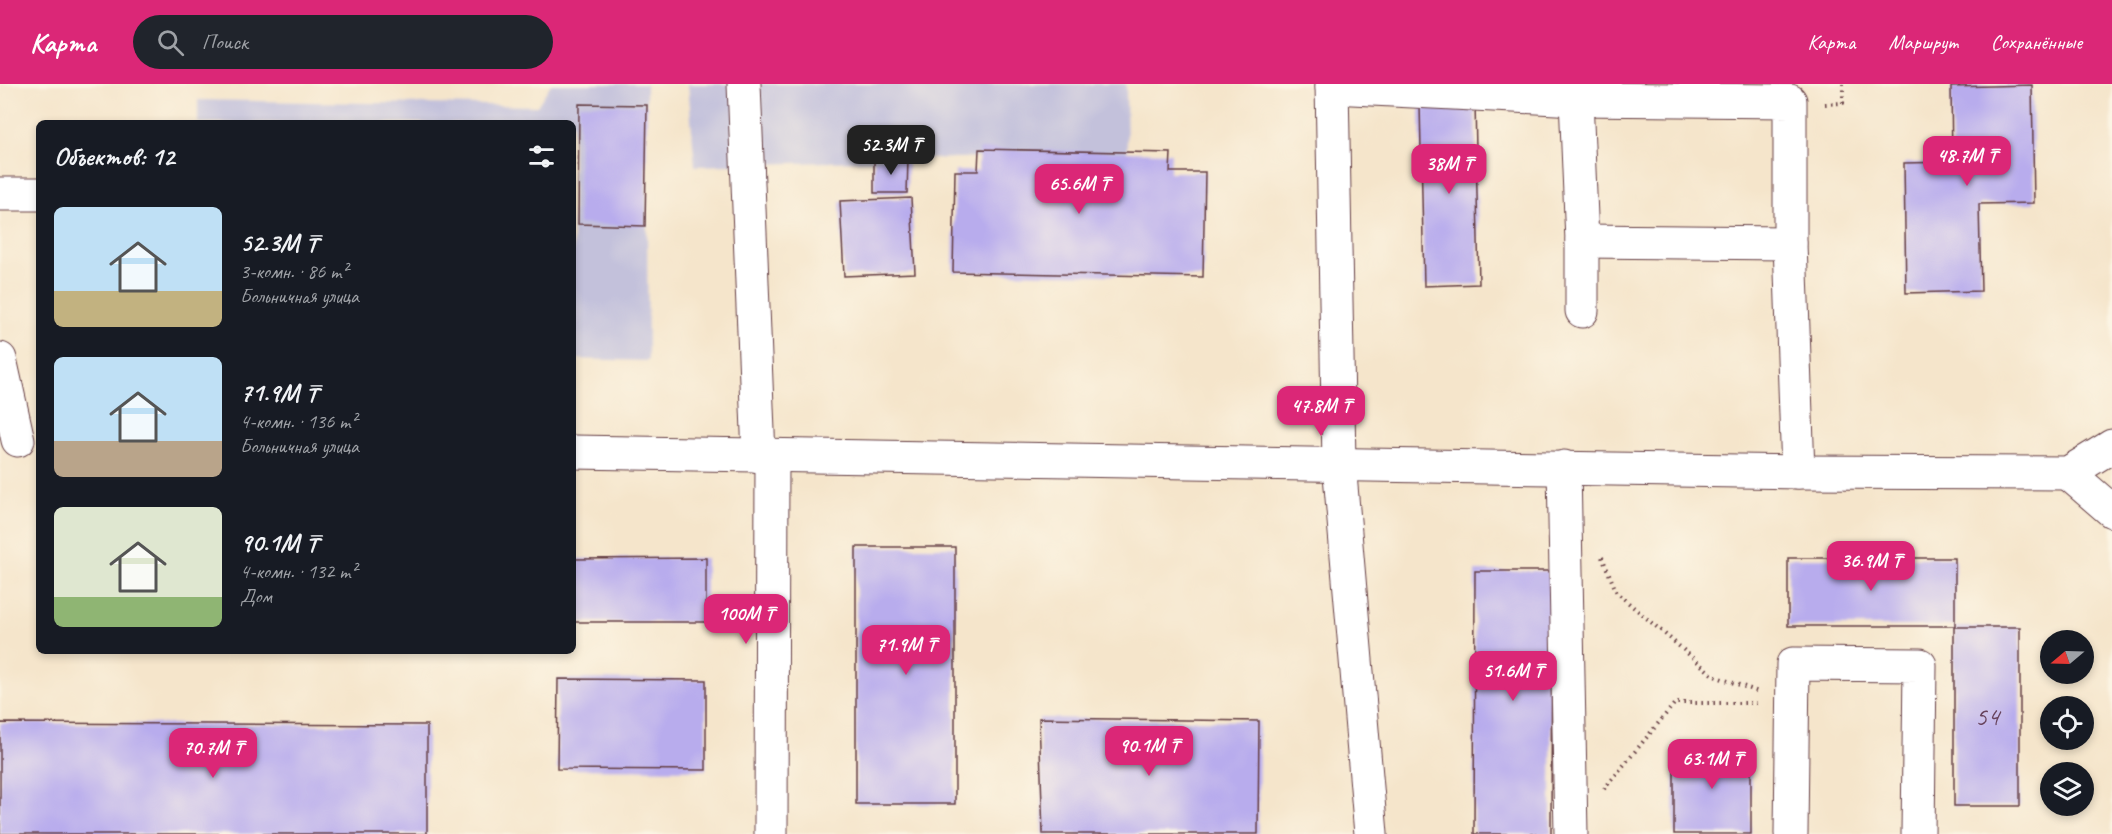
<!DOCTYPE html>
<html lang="ru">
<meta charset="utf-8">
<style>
body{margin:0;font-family:Caveat,sans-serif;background:#20242c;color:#f1f3f6;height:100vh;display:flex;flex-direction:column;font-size:22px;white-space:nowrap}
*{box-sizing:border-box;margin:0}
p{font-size:20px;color:#9ea1a6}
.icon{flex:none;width:33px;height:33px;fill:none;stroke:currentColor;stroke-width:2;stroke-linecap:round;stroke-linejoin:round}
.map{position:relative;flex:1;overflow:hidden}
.drawer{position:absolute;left:36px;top:36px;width:540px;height:534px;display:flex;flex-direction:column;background:#171b24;border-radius:9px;box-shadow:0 3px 9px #0003}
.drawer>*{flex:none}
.needle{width:39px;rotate:251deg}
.fabs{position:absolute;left:2040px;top:546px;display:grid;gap:12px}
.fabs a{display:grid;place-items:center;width:54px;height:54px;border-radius:50%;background:#171b24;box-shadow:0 3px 9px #0003;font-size:30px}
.price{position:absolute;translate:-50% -51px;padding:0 14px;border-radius:12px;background:#db2777;color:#fff;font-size:20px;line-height:39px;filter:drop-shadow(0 2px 3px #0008)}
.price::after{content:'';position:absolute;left:50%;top:36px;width:18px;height:14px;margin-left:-9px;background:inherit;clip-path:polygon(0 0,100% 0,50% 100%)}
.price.selected{background:#222;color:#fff}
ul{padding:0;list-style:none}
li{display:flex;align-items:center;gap:18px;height:150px;padding:0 18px}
li span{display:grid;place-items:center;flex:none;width:168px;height:120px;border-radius:9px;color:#555}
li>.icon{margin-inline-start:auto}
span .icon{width:72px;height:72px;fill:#fffc;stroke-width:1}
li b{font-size:26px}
h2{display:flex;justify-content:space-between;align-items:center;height:72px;padding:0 18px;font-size:26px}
header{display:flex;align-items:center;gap:36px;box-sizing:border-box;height:84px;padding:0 30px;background:#db2777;color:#fff}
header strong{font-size:28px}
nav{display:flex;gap:33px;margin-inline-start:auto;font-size:21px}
.search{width:420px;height:54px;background:#20242c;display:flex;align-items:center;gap:15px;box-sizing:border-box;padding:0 21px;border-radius:33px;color:#9ea1a6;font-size:22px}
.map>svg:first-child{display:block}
.industrial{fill:#c3c1db}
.building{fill:#b8aced}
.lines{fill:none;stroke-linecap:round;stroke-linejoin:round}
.minor-casing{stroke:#643d43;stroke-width:35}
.path{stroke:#643d43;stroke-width:4;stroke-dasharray:1.5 4.5;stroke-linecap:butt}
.minor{stroke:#fff;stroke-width:33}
.labels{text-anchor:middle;stroke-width:4.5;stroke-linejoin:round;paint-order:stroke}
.number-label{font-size:27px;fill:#66425c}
</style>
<header>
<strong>Карта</strong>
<div class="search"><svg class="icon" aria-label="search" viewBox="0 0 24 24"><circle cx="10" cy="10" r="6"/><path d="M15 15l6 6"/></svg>Поиск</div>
<nav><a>Карта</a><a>Маршрут</a><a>Сохранённые</a></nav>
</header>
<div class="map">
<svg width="2112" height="750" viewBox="0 0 2112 750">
<rect width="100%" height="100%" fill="#fcf5e5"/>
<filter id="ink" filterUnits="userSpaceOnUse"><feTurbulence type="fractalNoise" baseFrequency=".0167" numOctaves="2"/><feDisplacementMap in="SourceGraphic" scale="12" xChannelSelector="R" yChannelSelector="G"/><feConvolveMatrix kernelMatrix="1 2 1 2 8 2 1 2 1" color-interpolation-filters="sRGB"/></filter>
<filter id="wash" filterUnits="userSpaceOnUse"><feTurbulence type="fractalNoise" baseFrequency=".008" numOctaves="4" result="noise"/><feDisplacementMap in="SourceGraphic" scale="24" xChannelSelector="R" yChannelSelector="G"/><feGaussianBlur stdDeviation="1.35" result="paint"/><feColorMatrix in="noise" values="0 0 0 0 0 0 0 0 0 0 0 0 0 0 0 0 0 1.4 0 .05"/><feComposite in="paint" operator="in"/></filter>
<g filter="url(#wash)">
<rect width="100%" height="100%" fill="#f5e5cb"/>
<g class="industrial">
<polygon points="551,0 646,0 648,277 573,275 573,39 198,39 198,16 537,22"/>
<polygon points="688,0 1126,0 1127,69 695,82"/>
</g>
<g id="blocks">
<g class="building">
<polygon points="2032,1 2034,119 1979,120 1981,207 1906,209 1904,79 1952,78 1951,3"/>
<polygon points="579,20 647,21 645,142 578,140"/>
<polygon points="1420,20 1475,20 1479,200 1424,202"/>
<polygon points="979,65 1171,69 1170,88 1205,88 1203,193 953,188 955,87 978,87"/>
<polygon points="874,75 908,75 907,109 874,109"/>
<polygon points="911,114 915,189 844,192 840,117"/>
<rect x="856" y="463" width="99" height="257"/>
<polygon points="706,474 706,538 573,538 573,475"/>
<rect x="1788" y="474" width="167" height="68"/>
<polygon points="1475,487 1552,487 1551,750 1474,750"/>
<rect x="1954" y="543" width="66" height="179"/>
<polygon points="558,595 706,596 706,686 557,685"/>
<polygon points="1039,634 1259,637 1258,750 1043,750"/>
<polygon points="0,639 427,641 427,750 0,750"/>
<rect x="1674" y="661" width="77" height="89"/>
</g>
</g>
</g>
<g filter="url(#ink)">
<use href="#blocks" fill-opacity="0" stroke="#643d43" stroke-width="1.5"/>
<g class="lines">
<g class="minor-casing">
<g id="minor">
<polyline points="744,0 759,372"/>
<polyline points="1332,0 1339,379 1371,750"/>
<polyline points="1332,3 1576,15 1790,17 1790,159 1798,388"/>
<polyline points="1576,15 1582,157 1582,227"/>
<polyline points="0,110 39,110"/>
<polyline points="1582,157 1790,159"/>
<polyline points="0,275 18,356"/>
<polyline points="573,368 1798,388 2068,389 2112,362"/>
<polyline points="1564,383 1571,750"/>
<polyline points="2068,389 2112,427"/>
<polyline points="771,750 772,372"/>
<polyline points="1791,750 1793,580 1920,581 1918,750"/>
</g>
</g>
<g class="path">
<polyline points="1825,20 1843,19 1843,0"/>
<polyline points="1602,473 1617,509 1714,592 1759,608"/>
<polyline points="1604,705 1675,619 1760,619"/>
</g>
<use href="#minor" class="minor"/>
</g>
</g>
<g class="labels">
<g class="number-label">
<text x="1987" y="641">54</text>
</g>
</g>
</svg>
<div class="fabs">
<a><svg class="needle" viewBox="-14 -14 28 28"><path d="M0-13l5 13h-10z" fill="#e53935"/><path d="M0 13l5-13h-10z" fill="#9ea1a6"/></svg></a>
<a><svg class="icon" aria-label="locate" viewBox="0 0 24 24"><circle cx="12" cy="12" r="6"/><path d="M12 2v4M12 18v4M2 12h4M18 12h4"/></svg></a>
<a><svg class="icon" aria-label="layers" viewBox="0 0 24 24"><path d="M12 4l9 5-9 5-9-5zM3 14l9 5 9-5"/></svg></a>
</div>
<b class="price selected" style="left:891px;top:92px">52.3M ₸</b>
<b class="price" style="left:1967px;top:103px">48.7M ₸</b>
<b class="price" style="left:1449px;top:111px">38M ₸</b>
<b class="price" style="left:1079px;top:131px">65.6M ₸</b>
<b class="price" style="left:1321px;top:353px">47.8M ₸</b>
<b class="price" style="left:1871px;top:508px">36.9M ₸</b>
<b class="price" style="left:746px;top:561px">100M ₸</b>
<b class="price" style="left:906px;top:592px">71.9M ₸</b>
<b class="price" style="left:1513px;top:618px">51.6M ₸</b>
<b class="price" style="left:1149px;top:693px">90.1M ₸</b>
<b class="price" style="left:213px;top:695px">70.7M ₸</b>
<b class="price" style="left:1712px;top:706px">63.1M ₸</b>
<section class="drawer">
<h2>Объектов: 12<svg class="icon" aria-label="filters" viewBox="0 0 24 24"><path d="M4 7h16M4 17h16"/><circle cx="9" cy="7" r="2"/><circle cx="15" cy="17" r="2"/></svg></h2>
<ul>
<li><span style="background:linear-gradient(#bfe0f5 70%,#c2b280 0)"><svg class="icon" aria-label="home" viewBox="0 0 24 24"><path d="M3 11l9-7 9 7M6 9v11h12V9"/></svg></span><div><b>52.3M ₸</b><p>3-комн. · 86 m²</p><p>Больничная улица</p></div></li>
<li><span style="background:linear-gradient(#bfe0f5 70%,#b9a48a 0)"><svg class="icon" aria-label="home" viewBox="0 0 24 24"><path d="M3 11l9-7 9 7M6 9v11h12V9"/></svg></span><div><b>71.9M ₸</b><p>4-комн. · 136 m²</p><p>Больничная улица</p></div></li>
<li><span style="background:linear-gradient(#dfe7d0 75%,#8fb573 0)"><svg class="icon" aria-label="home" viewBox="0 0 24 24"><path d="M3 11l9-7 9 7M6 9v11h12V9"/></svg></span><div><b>90.1M ₸</b><p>4-комн. · 132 m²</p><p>Дом</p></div></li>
</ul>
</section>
</div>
